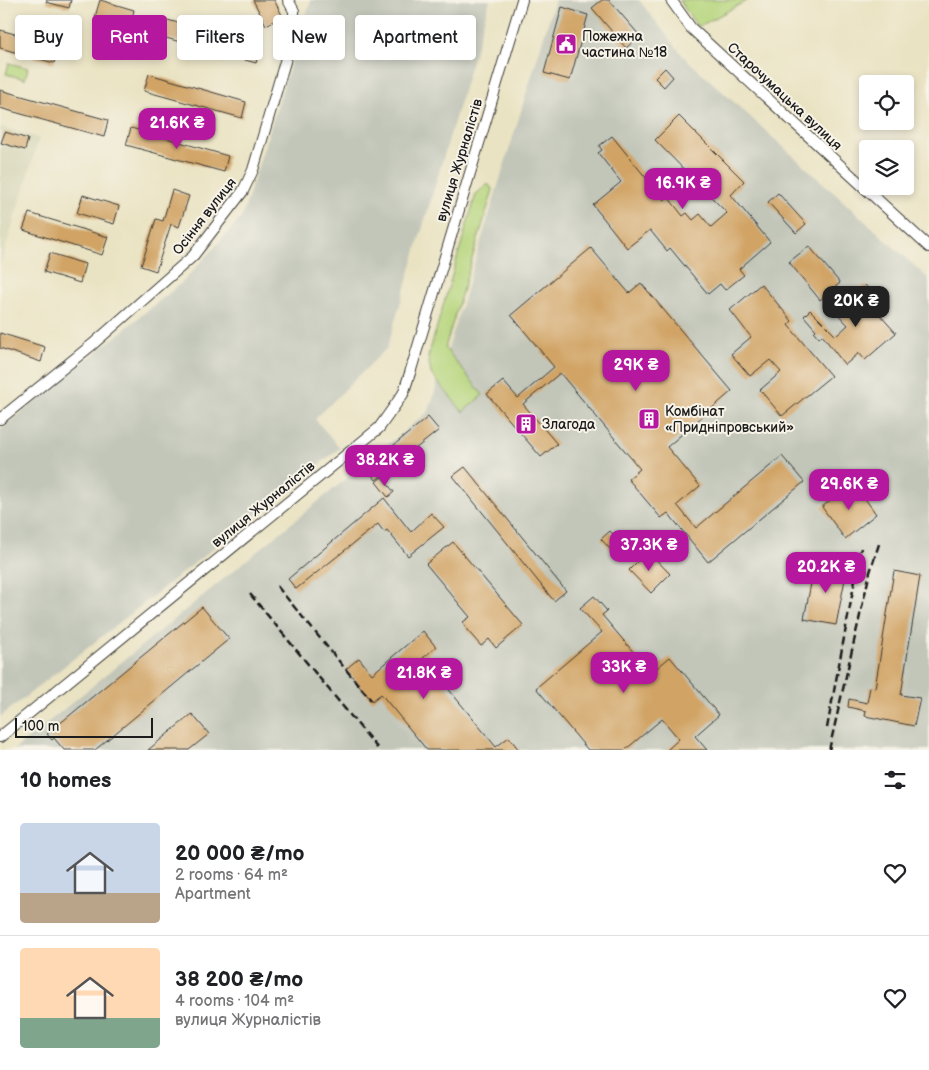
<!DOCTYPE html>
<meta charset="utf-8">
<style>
body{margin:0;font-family:"Balsamiq Sans",sans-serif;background:#f6f6f6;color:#202124;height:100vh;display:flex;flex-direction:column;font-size:19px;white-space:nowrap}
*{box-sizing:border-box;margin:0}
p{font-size:16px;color:#757577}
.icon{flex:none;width:28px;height:28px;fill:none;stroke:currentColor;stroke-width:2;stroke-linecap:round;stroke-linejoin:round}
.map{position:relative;height:750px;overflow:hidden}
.sheet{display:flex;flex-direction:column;background:#fff;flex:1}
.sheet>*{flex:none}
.top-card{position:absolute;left:15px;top:15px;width:500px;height:45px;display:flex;gap:10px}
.tools{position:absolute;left:859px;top:75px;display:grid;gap:10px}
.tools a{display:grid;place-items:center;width:55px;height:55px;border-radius:5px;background:#fff;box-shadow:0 2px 8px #0003;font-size:25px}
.scale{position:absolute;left:15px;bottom:12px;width:138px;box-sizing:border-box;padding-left:5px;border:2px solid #1c1c1c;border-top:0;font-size:14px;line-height:18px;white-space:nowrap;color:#1c1c1c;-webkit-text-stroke:4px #f7f3e8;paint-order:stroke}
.price{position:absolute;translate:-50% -42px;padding:0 11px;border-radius:10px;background:#b5179e;color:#fff;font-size:16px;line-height:32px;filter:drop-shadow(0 1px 2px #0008)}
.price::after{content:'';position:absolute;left:50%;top:30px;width:15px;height:11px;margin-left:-8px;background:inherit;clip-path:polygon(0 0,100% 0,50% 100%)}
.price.active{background:#222;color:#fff}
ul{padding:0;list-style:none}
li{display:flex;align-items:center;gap:15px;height:125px;padding:0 20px}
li+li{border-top:1px solid #e0e0e0}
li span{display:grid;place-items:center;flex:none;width:140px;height:100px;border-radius:5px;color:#555}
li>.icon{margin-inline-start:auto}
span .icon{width:60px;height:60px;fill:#fffc;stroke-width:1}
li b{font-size:21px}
h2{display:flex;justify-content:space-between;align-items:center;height:60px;padding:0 20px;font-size:21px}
.pill{padding:0 18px;border-radius:5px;background:#fff;box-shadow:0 2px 8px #0003;font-size:18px;line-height:45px}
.pill.active{background:#b5179e;color:#fff}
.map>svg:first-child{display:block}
.built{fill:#d5d6b6}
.industrial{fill:#c2c6b9}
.green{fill:#b6d57c;stroke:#69784c}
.building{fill:#d1a466}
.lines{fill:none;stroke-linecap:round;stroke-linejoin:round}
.minor-casing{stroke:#3b3a35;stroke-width:12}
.minor{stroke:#fff;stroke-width:10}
.rail{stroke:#1c1c1c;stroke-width:2.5;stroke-dasharray:8 4;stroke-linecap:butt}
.labels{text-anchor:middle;stroke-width:4;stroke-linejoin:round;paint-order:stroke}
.poi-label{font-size:14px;fill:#1c1c1c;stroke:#f7f3e8;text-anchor:start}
.street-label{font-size:14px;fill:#1c1c1c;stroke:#f7f3e8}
</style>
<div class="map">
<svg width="929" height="750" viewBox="0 0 929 750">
<rect width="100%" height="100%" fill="#f7f3e8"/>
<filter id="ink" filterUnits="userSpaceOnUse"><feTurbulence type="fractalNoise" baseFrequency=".02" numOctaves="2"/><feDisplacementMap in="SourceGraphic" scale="10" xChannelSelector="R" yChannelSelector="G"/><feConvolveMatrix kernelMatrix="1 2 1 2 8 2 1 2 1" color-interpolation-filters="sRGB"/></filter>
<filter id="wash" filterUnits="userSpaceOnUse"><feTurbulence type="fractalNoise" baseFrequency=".0096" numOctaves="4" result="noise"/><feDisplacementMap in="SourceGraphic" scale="20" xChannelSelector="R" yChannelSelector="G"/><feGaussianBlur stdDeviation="1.12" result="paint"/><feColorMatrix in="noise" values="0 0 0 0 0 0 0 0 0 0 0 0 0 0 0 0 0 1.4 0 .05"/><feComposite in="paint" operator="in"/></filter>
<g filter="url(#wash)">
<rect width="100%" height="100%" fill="#eae3c3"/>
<polygon class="built" points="0,127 39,138 0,267"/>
<g class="industrial">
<polygon points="311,0 490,0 387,348 315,419 340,448 0,717 0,430 184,281 242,217"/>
<polygon points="555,0 639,0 683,56 929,279 929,750 14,750 429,411"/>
</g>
<g class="green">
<polygon points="679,0 748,0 698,27"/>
<polygon points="9,63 28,68 25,79 6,74"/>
<polygon points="488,184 493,190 445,348 483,395 463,412 431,374 428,357 476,194"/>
</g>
<g id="blocks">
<g class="building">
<polygon points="47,0 71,0 69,8 46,2"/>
<polygon points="100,0 134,10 130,27 95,17"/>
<polygon points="253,0 274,0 283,17 266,25"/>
<polygon points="602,0 609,0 640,36 626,48 592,8"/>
<polygon points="562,7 588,15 570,80 544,73"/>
<polygon points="164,19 261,46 256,63 159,36"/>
<polygon points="0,30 59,46 54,63 0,48"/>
<polygon points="665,68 673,77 664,87 655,78"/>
<polygon points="149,74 246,102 242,118 144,91"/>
<polygon points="0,90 108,120 104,137 0,108"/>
<polygon points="679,116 744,181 731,195 770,242 739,269 744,275 725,290 720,284 708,294 670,248 667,251 650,230 627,248 593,205 621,182 598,153 602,150 599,146 612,136 664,200 668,197 683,216 687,213 693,220 700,214 711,227 727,213 655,140"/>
<polygon points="131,128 228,156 224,172 126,145"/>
<polygon points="5,132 28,139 25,150 1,143"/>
<polygon points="172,190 189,196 179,227 171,224 156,271 141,266 156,219 163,221"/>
<polygon points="778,193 806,224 796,233 768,202"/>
<polygon points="83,195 119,206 114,224 77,213"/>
<polygon points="29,213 108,237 102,255 23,230"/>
<polygon points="809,246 840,283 820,300 789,262"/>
<polygon points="591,248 629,293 641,283 732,391 667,447 700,486 677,505 696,528 782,456 804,482 708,562 668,513 661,518 628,479 640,469 560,373 523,404 557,444 541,457 487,394 503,381 518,398 554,367 511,315"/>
<polygon points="50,253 85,264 80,283 44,272"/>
<polygon points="761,284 792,321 788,325 831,376 782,416 760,390 781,372 770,360 750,376 731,354 751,337 730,310"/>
<polygon points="865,285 877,298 870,304 896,333 865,360 859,353 845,365 822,335 819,338 814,332 816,330 804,316 810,310 836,336 848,325 835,311"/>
<polygon points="0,333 45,347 41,362 0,348"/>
<polygon points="428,417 439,430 376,480 366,468"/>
<polygon points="465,467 566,591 554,601 453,476"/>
<polygon points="382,477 394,492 388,497 376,482"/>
<polygon points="853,482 876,514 845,539 822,507"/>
<polygon points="384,498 411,532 431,513 444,527 408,556 387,530 384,532 378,524 296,589 288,579"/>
<polygon points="610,531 621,543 612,551 601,539"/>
<polygon points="453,542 523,625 496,648 489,639 481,646 467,630 463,622 470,617 426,564"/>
<polygon points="648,551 670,574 651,593 629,570"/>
<polygon points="815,563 847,569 836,625 804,619"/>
<polygon points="894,571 920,576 901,695 920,698 914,726 865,716 866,711 848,707 849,699 867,703 870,687 875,688"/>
<polygon points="594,596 607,611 602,615 651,673 670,657 719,715 695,736 707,750 667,750 679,739 662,719 625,750 588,750 536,688 602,632 580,608"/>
<polygon points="202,607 229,639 95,750 64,750 54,738 52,740 47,734"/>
<polygon points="423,631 436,647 423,658 496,747 509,737 519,750 427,750 381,694 372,701 346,669 359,658 372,674"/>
<polygon points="192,714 209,734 189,750 148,750"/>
</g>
</g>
</g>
<g filter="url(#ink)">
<use href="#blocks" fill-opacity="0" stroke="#3b3a35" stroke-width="1"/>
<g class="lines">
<g class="minor-casing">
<g id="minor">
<polyline points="671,0 691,28 929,247"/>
<polyline points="0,419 93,344 193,256 243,191 253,170 294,31 294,11 288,0"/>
<polyline points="0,737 379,428 403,394 410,373 522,0"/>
</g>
</g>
<use href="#minor" class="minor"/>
<g class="rail">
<polyline points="277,586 371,700"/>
<polyline points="250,594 379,750"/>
<polyline points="827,728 861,548"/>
<polyline points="829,750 870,572 880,541"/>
</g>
</g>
</g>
<defs>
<g id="civic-square" transform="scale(1.125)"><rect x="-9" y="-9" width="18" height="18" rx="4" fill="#b5179e" stroke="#f7f3e8"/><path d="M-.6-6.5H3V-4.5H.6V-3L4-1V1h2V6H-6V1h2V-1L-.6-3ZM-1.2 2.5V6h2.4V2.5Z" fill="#fff"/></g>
<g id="building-square" transform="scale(1.125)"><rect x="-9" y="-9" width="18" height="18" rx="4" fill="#b5179e" stroke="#f7f3e8"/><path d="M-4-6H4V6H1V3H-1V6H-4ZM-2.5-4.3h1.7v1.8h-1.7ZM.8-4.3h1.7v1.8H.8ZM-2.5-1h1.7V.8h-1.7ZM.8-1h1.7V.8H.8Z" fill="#fff"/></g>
</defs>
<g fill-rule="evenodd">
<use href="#civic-square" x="566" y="44"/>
<use href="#building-square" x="649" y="419"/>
<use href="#building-square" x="526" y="424"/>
</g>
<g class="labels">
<g class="poi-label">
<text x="582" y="41">Пожежна<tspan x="582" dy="16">частина №18</tspan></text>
<text x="665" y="416">Комбінат<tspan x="665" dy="16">«Придніпровський»</tspan></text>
<text x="542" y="429">Злагода</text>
</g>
<g class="street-label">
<text transform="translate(785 96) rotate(43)" y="5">Старочумацька вулиця</text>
<text transform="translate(459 160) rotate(-73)" y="5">вулиця Журналістів</text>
<text transform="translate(204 216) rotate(-52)" y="5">Осіння вулиця</text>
<text transform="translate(263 504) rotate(-39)" y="5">вулиця Журналістів</text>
</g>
</g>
</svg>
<div class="tools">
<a><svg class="icon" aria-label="locate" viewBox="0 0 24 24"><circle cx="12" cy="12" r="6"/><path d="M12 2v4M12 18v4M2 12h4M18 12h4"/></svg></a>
<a><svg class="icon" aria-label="layers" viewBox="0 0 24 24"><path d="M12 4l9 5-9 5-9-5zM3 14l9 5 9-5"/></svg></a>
</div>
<div class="scale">100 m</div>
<b class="price" style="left:177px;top:150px">21.6K ₴</b>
<b class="price" style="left:683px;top:210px">16.9K ₴</b>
<b class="price active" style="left:856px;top:328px">20K ₴</b>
<b class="price" style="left:636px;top:392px">29K ₴</b>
<b class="price" style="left:385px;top:487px">38.2K ₴</b>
<b class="price" style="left:849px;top:511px">29.6K ₴</b>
<b class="price" style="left:649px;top:572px">37.3K ₴</b>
<b class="price" style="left:826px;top:594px">20.2K ₴</b>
<b class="price" style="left:624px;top:694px">33K ₴</b>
<b class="price" style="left:424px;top:700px">21.8K ₴</b>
<div class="top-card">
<a class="pill">Buy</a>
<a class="pill active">Rent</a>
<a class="pill">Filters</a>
<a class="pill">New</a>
<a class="pill">Apartment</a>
</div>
</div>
<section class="sheet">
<h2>10 homes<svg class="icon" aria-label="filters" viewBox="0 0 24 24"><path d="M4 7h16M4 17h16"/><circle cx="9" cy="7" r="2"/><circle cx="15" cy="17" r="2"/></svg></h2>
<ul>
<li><span style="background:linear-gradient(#c9d6e8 70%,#b9a48a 0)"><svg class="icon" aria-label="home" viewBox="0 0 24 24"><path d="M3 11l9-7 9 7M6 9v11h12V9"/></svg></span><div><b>20 000 ₴/mo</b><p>2 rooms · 64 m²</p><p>Apartment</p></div><svg class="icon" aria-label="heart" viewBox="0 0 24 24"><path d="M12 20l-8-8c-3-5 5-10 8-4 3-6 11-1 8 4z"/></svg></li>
<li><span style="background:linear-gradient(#ffd9b3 70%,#7fa58c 0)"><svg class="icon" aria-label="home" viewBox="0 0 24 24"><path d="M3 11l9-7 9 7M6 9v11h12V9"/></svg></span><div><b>38 200 ₴/mo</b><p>4 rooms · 104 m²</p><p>вулиця Журналістів</p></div><svg class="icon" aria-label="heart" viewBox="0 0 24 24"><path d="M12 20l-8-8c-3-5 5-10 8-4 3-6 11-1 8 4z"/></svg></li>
</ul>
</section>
